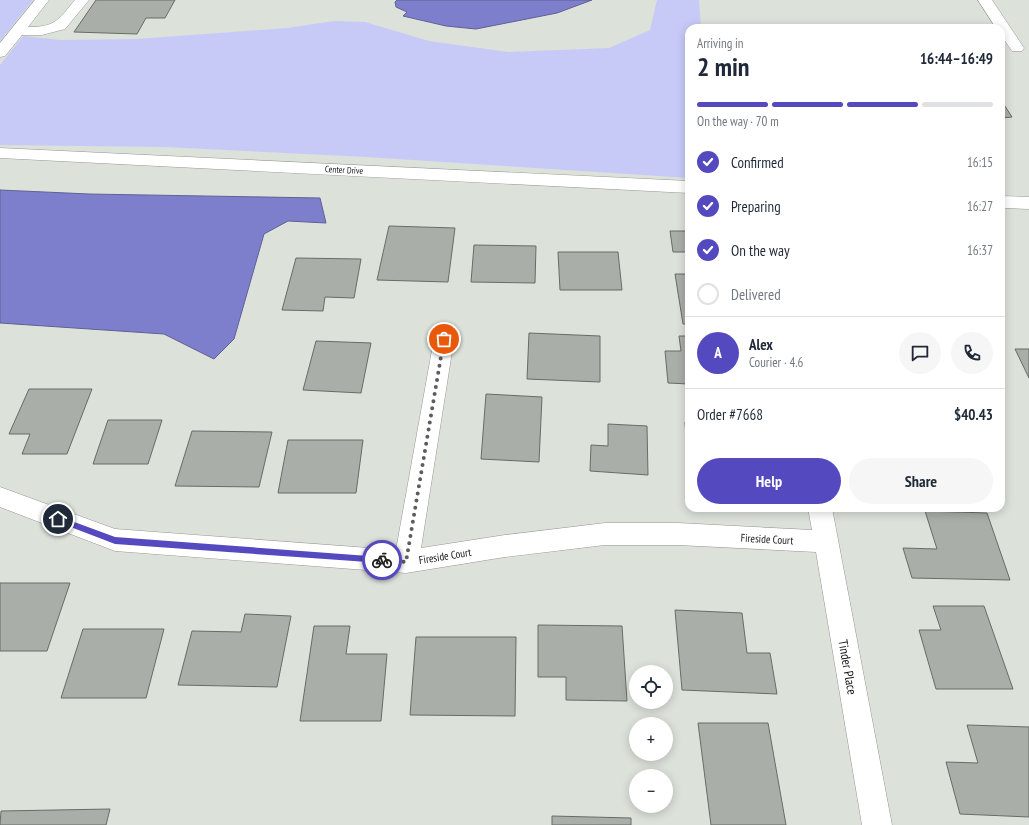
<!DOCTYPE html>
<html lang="en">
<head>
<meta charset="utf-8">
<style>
  :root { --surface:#fff; --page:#f6f6f7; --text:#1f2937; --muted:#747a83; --line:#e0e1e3; --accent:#5549c0 }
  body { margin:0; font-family:"PT Sans Narrow",sans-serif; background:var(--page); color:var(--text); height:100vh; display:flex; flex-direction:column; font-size:15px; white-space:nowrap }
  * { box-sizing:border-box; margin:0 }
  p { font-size:13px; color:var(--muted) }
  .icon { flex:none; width:22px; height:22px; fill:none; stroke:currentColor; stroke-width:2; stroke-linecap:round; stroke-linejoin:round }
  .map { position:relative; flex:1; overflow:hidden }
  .details { position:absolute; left:685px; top:24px; width:320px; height:488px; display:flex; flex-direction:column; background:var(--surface); border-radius:12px; box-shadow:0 2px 10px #0003 }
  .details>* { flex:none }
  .buttons { position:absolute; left:629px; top:665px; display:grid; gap:8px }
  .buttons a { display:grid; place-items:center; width:44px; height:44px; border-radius:50%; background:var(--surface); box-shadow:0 2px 10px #0003; font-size:20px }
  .pin { position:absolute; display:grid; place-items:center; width:34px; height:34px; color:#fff; margin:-17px; border:2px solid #fff; border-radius:50%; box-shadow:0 1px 4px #0007 }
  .courier { position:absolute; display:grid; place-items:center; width:40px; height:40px; margin:-20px; border:3px solid #5549c0; border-radius:50%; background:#fff; color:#222; box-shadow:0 1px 5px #0007 }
  .headline em { font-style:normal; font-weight:700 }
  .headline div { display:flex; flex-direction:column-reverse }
  .headline { display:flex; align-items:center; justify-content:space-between; height:68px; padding:0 12px }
  h1 { font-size:26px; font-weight:700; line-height:30px }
  .bar { display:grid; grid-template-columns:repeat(4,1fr); gap:6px 4px; align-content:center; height:48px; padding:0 12px }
  .bar i { height:5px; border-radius:3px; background:var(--line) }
  .bar .selected { background:var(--accent) }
  .bar p { grid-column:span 4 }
  .line { display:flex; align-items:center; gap:10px; padding:0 12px; border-top:1px solid var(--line) }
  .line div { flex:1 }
  .round { display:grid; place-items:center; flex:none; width:42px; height:42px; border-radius:21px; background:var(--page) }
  ol { padding:0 12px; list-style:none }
  li { display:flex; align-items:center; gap:12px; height:44px }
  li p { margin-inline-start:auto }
  li .icon { padding:4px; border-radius:50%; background:var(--accent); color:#fff; stroke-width:4 }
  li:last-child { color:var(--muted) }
  li i { width:22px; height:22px; border:2px solid var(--line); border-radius:50% }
  .cta { display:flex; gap:8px; margin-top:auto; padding:8px 12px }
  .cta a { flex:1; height:46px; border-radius:24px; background:var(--accent); color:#fff; font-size:16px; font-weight:700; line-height:46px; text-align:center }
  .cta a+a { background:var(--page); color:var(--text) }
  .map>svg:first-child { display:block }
  .green { fill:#c7caf7 }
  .water { fill:#7e7fcc; stroke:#5f6095 }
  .building { fill:#a9aea8; stroke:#686c67 }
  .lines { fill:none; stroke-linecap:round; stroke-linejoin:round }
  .minor-casing { stroke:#949893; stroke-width:1 }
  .minor { fill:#fff; fill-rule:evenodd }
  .route { fill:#5549c0 }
  .done { stroke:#5b5e5b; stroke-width:4; stroke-dasharray:0 7.2 }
  .labels { text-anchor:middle; stroke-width:3; stroke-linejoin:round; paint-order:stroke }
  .far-street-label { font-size:9px; fill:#161816; stroke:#fff }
  .street-label { font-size:11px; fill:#161816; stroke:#fff }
  .near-street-label { font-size:13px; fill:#161816; stroke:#fff }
</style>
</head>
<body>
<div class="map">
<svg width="1029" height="825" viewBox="0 0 1029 825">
  <rect width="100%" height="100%" fill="#dce1da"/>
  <g class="green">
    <polygon points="0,0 33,0 0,41"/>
    <polygon points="657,0 699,0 701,28 689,28 689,178 366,157 165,147 0,145 0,65 23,36 60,40 137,39 287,28 334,21 365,22 429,41 508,52 609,48 650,30"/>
  </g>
  <g class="water">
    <polygon points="397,0 592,0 557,13 476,29 446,26 403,16 407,12 396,7 395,2"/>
    <polygon points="0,190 89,194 320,198 326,223 288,221 264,234 234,339 214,359 164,334 0,323"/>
  </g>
  <g class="building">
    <polygon points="96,0 175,0 165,18 146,18 137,34 74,32"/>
    <polygon points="1001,100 1012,117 1001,118"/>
    <polygon points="389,226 455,228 448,282 377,280"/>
    <polygon points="670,231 689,231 689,252 673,252"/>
    <polygon points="474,245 536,246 535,283 471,282"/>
    <polygon points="558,252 618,252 622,290 560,290"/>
    <polygon points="296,258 361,259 354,298 325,297 323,311 282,310"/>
    <polygon points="675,274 689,274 689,324 683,324"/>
    <polygon points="529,333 600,336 600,382 527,379"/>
    <polygon points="679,336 689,336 689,384 668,383 665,351 681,351"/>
    <polygon points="316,341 371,343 361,393 303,390"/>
    <polygon points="1015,349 1029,349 1029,378"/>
    <polygon points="29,389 92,389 67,454 22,454 30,434 9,434"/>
    <polygon points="486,394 542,397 539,462 481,459"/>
    <polygon points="108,420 162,420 148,464 93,464"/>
    <polygon points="685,422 689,422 689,485"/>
    <polygon points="608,424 647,426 648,475 590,471 591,445 608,446"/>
    <polygon points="192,431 272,432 259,487 175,486"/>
    <polygon points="288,440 363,440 356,493 278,493"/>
    <polygon points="925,511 987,513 1010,580 912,578 903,548 937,549"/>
    <polygon points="0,583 70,583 47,651 0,651"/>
    <polygon points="933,606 984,606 1013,689 936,689 919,630 941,630"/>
    <polygon points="675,610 742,613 747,653 770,653 777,694 682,690"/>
    <polygon points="245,614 291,616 277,687 178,685 192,631 241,632"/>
    <polygon points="538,625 622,626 627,701 566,700 566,677 538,677"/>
    <polygon points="314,626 350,626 346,654 387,654 381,721 300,721"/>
    <polygon points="83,629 164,629 146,698 61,698"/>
    <polygon points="416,637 516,637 515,716 410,715"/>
    <polygon points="698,723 768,723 786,825 711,825"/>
    <polygon points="967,725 1029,727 1029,817 960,814 946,762 978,763"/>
    <polygon points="110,809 106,825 0,825 1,811"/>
    <polygon points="552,816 631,818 631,825 552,825"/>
  </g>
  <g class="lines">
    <g class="minor-casing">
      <g id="minor">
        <path d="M35,0h14l-21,27c28,0 30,-7 47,-27h14l-24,29 -23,6h-20l-17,21 -5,1v-14z"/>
        <polygon points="978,0 992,0 1024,48 1022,51 1012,51 1001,35 1001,28 996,28"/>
        <polygon points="0,148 689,181 689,193 0,158"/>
        <polygon points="1001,196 1029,197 1029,209 1001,208"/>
        <polygon points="444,331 451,334 454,339 421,548 505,535 605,523 678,523 812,530 808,508 832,508 892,825 862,825 816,552 678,545 605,545 505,557 406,573 115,551 0,507 0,487 115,529 396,550 434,339 437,334"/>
      </g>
    </g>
    <use href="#minor" class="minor"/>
  </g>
  <polygon class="route" points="58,516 115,537 382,557 386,560 382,563 115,544 55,521 54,519"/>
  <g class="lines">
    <polyline class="done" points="382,560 406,562 444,339"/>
  </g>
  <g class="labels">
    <g class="far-street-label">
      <text transform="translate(344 170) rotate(3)" y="3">Center Drive</text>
    </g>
    <g class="street-label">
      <text transform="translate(767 539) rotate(3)" y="4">Fireside Court</text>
      <text transform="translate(445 556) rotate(-9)" y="4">Fireside Court</text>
    </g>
    <g class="near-street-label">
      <text transform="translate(848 667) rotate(80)" y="5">Tinder Place</text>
    </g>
  </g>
</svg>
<div class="buttons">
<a><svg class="icon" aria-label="locate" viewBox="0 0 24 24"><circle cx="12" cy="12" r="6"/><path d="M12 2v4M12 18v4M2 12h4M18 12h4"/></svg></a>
<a>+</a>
<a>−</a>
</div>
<div class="pin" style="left:444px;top:339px;background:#ea580c"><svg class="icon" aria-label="bag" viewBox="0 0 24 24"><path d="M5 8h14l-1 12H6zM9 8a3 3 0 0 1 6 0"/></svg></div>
<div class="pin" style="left:58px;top:519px;background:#1f2937"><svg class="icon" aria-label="home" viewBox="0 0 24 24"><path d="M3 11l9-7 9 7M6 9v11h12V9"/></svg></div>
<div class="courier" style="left:382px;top:560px"><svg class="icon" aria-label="bike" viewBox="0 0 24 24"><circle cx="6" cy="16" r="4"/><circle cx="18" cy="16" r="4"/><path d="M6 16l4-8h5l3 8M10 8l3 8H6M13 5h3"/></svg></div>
<section class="details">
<div class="headline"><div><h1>2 min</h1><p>Arriving in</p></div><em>16:44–16:49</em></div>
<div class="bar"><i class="selected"></i><i class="selected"></i><i class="selected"></i><i></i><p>On the way · 70 m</p></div>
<ol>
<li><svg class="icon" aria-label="check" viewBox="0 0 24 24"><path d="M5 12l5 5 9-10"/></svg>Confirmed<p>16:15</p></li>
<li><svg class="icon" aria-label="check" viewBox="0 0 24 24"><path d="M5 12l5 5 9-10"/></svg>Preparing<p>16:27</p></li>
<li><svg class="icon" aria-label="check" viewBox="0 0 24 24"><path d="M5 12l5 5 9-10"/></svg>On the way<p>16:37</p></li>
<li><i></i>Delivered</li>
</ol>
<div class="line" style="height:72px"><b class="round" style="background:var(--accent);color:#fff">A</b><div><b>Alex</b><p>Courier · 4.6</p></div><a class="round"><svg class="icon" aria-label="chat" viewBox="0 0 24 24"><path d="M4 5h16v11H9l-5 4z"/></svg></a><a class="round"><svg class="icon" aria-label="phone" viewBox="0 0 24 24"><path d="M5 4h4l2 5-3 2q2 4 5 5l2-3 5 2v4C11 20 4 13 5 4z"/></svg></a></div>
<div class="line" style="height:52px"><div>Order #7668</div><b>$40.43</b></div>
<div class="cta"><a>Help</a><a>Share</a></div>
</section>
</div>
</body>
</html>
